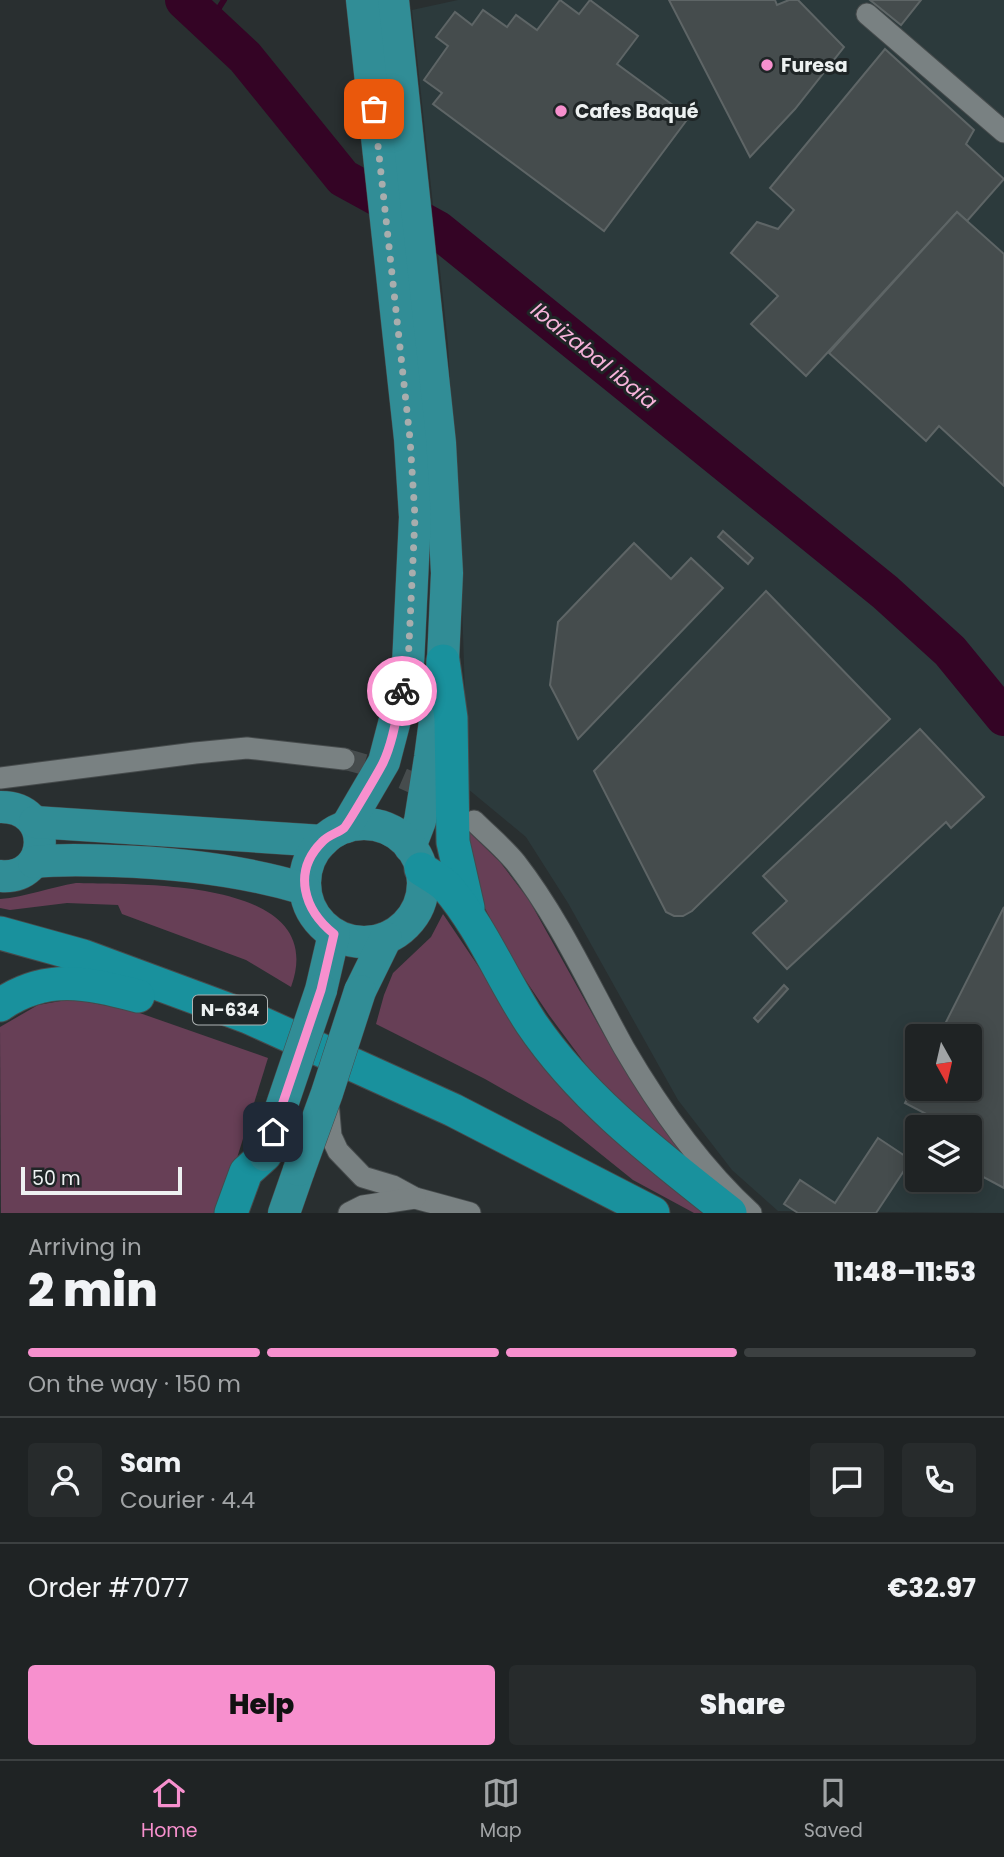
<!DOCTYPE html>
<html lang="en">
<head>
<meta charset="utf-8">
<style>
  :root { --surface:#1f2324; --page:#272b2c; --text:#f1f3f6; --muted:#a1a4a6; --line:#3c4041; --accent:#f790ce }
  body { margin:0; font-family:Poppins,sans-serif; background:var(--page); color:var(--text); height:100vh; display:flex; flex-direction:column; font-size:26px; white-space:nowrap }
  * { box-sizing:border-box; margin:0 }
  p { font-size:23px; color:var(--muted) }
  .icon { flex:none; width:38px; height:38px; fill:none; stroke:currentColor; stroke-width:2; stroke-linecap:round; stroke-linejoin:round }
  .map { position:relative; height:1213px; overflow:hidden }
  .drawer { display:flex; flex-direction:column; background:var(--surface); flex:1 }
  .drawer>* { flex:none }
  .needle { width:46px; rotate:172deg }
  .buttons { position:absolute; left:905px; top:1024px; display:grid; gap:14px }
  .buttons a { display:grid; place-items:center; width:77px; height:77px; border-radius:7px; background:var(--surface); box-shadow:0 4px 18px #0003,0 0 0 2px var(--line); font-size:35px }
  .scale { position:absolute; left:21px; bottom:18px; width:161px; box-sizing:border-box; padding-left:7px; border:4px solid #edf1f1; border-top:0; font-size:19px; line-height:24px; white-space:nowrap; color:#edf1f1; -webkit-text-stroke:5px #1f2526; paint-order:stroke }
  .pin { position:absolute; display:grid; place-items:center; width:60px; height:60px; color:#fff; margin:-30px; border-radius:14px; box-shadow:0 4px 10px #0006 }
  .courier { position:absolute; display:grid; place-items:center; width:70px; height:70px; margin:-35px; border:5px solid #f790ce; border-radius:50%; background:#fff; color:#222; box-shadow:0 2px 9px #0007 }
  .summary em { font-style:normal; font-weight:800 }
  .summary div { display:flex; flex-direction:column-reverse }
  .summary { display:flex; align-items:center; justify-content:space-between; height:119px; padding:0 28px }
  h1 { font-size:46px; font-weight:800; line-height:52px }
  .bar { display:grid; grid-template-columns:repeat(4,1fr); gap:10px 7px; align-content:center; height:84px; padding:0 28px }
  .bar i { height:9px; border-radius:5px; background:var(--line) }
  .bar .current { background:var(--accent) }
  .bar p { grid-column:span 4 }
  .line { display:flex; align-items:center; gap:18px; padding:0 28px; border-top:2px solid var(--line) }
  .line div { flex:1 }
  .round { display:grid; place-items:center; flex:none; width:74px; height:74px; border-radius:7px; background:var(--page) }
  .button { display:flex; gap:14px; margin-top:auto; padding:14px 28px }
  .button a { flex:1; height:80px; border-radius:7px; background:var(--accent); color:#111; font-size:28px; font-weight:800; line-height:80px; text-align:center }
  .button a+a { background:var(--page); color:var(--text) }
  .tabs { display:flex; justify-content:space-around; align-items:center; height:98px; border-top:2px solid var(--line); background:var(--surface); font-size:19px; color:var(--muted) }
  .tabs a { display:grid; justify-items:center; gap:4px }
  .tabs .current { color:var(--accent) }
  .map>svg:first-child { display:block }
  .built { fill:#2c3a3c; fill-rule:evenodd }
  .green { fill:#673f56 }
  .lines { fill:none; stroke-linecap:round; stroke-linejoin:round }
  .stream { stroke:#340425; stroke-width:6 }
  .river { stroke:#340425; stroke-width:38 }
  .building { fill:#454c4d; stroke:#5e6566; stroke-width:2 }
  .minor-tunnel { stroke:#464c4d; stroke-width:21; stroke-dasharray:21 10; stroke-linecap:butt }
  .minor-casing { stroke:#464b4c; stroke-width:23 }
  .primary-casing { stroke:#464b4c; stroke-width:33 }
  .trunk-casing { stroke:#464b4c; stroke-width:35 }
  .minor { stroke:#798182; stroke-width:21 }
  .primary { stroke:#318d96; stroke-width:32 }
  .trunk { stroke:#19919d; stroke-width:33 }
  .primary-bridge-casing { stroke:#464b4c; stroke-width:33; stroke-linecap:butt }
  .primary-bridge { stroke:#318d96; stroke-width:32 }
  .done { stroke:#a8adad; stroke-width:7; stroke-dasharray:0 12.6 }
  .route { stroke:#f790ce; stroke-width:9 }
  .poi-dot { fill:#f790ce; stroke:#1f2526; stroke-width:2.5 }
  .labels { text-anchor:middle; stroke-width:6; stroke-linejoin:round; paint-order:stroke }
  .shield { fill:#1f2526; stroke:#afb4b4; stroke-width:2 }
  .shield-label { font-size:18px; font-weight:bold; fill:#edf1f1 }
  .poi-label { font-size:19px; font-weight:bold; fill:#edf1f1; stroke:#1f2526; text-anchor:start }
  .water-label { font-size:21px; font-style:italic; fill:#f6b3da; stroke:#1f2526 }
</style>
</head>
<body>
<div class="map">
<svg width="1004" height="1213" viewBox="0 0 1004 1213">
  <rect width="100%" height="100%" fill="#292f30"/>
  <path class="built" d="M458,0h546v1213l-226,-2 -46,-41 -54,-70 -110,-197 -42,-66 -58,-48 -6,-187 -14,-258 -36,-334zM917,1036h53v52h-53zM917,1127h53v53h-53z"/>
  <g class="green">
    <polygon points="465,828 500,862 529,900 603,1033 642,1096 697,1172 635,1118 589,1069 549,1015 512,960 477,893"/>
    <path d="M76,883c63,2 255,-6 215,104l-45,-27 -124,-46 -4,-9 -51,-2 -57,7 -10,-2v-9c26,-2 51,-12 76,-16z"/>
    <polygon points="443,914 501,1000 708,1213 694,1213 633,1180 561,1122 485,1079 376,1024 384,995 393,973 431,937"/>
    <polygon points="72,999 134,1011 268,1058 220,1213 1,1213 0,1027 38,1005"/>
  </g>
  <g class="lines">
    <polyline class="stream" points="210,22 224,0"/>
    <polyline class="river" points="184,0 245,57 343,178 438,230 885,592 950,651 1004,717"/>
  </g>
  <g class="building">
    <polygon points="560,0 579,14 590,0 638,36 617,64 689,117 604,231 433,104 442,93 424,80 448,46 436,37 455,12 472,25 483,10 507,27 516,15 537,30"/>
    <polygon points="669,0 775,0 777,5 789,0 798,0 844,47 795,109 750,157"/>
    <polygon points="870,0 921,0 901,25"/>
    <polygon points="885,49 974,130 966,144 1004,179 967,221 957,212 806,376 751,324 778,296 731,253 757,222 778,229 794,210 770,188"/>
    <polygon points="957,212 1004,254 1004,486 939,426 926,441 829,353"/>
    <polygon points="723,531 753,558 748,564 718,537"/>
    <polygon points="634,543 671,579 691,558 723,588 578,739 550,685 558,622"/>
    <polygon points="766,591 890,719 692,911 683,916 674,916 666,912 594,771"/>
    <polygon points="920,729 984,797 951,828 946,822 787,969 753,933 787,901 763,876"/>
    <polygon points="1004,907 1004,1188 970,1170 970,1127 933,1127 936,1119 905,1103 917,1079 917,1088 970,1088 970,1036 939,1036"/>
    <polygon points="784,985 788,989 758,1022 754,1018"/>
    <polygon points="878,1138 911,1160 876,1213 798,1213 784,1204 800,1180 835,1203"/>
  </g>
  <g class="lines">
    <path class="minor-tunnel" d="M344,759c33,8 61,19 91,35"/>
    <g class="minor-casing">
      <g id="minor">
        <polyline points="867,14 1004,132"/>
        <polyline points="0,778 195,753 247,748 344,759"/>
        <path d="M474,821c14,14 30,27 42,42 44,57 73,122 108,185 35,60 76,118 127,165"/>
        <polyline points="328,1102 331,1136 338,1151 363,1177 393,1186 415,1198 470,1213"/>
        <polyline points="349,1213 363,1206 415,1198"/>
      </g>
    </g>
    <g class="primary-casing">
      <g id="primary">
        <polyline points="393,0 440,443 447,573 443,661 430,758 420,821 410,847"/>
        <path d="M0,807c55,-1 51,74 0,69"/>
        <polyline points="35,822 323,841"/>
        <circle cx="364" cy="883" r="59"/>
        <polyline points="346,827 384,762 396,716 408,665 415,517 410,439 362,0"/>
        <path d="M34,862c27,-3 53,-2 80,-1 65,2 128,9 191,28"/>
        <polyline points="321,990 334,934"/>
        <polyline points="360,991 386,938"/>
        <polyline points="284,1213 299,1170"/>
      </g>
    </g>
    <g class="trunk-casing">
      <g id="trunk">
        <polyline points="443,661 451,718 453,842 468,908"/>
        <path d="M421,869c9,6 19,11 26,18 35,41 55,92 84,136 52,77 127,133 199,190"/>
        <polyline points="0,933 83,956 248,1017 453,1110 653,1213"/>
        <path d="M0,1005c47,-32 87,-22 138,-9"/>
        <polyline points="231,1213 246,1172 265,1155"/>
      </g>
    </g>
    <use href="#minor" class="minor"/>
    <use href="#primary" class="primary"/>
    <use href="#trunk" class="trunk"/>
    <g class="primary-bridge-casing">
      <g id="primary-bridge">
        <polyline points="265,1155 321,990"/>
        <polyline points="299,1170 327,1093 360,991"/>
      </g>
    </g>
    <use href="#primary-bridge" class="primary-bridge"/>
  </g>
  <g class="lines">
    <polyline class="done" points="374,109 410,439 415,517 408,665 402,691"/>
    <path class="route" d="M273,1132l48,-142 13,-56c-30,-24 -42,-62 -12,-92 6,-7 16,-9 22,-14 4,-4 35,-57 39,-65 10,-21 14,-49 19,-72"/>
  </g>
  <g class="poi-dot">
    <circle cx="767" cy="65" r="7"/>
    <circle cx="561" cy="111" r="7"/>
  </g>
  <g class="labels">
    <rect class="shield" x="193" y="995.5" width="74" height="29" rx="5"/>
    <g class="shield-label">
      <text x="230" y="1016">N-634</text>
    </g>
    <g class="poi-label">
      <text x="781" y="72">Furesa</text>
      <text x="575" y="118">Cafes Baqué</text>
    </g>
    <g class="water-label">
      <text transform="translate(594 356) rotate(39)" y="7">Ibaizabal ibaia</text>
    </g>
  </g>
</svg>
<div class="buttons">
<a><svg class="needle" viewBox="-14 -14 28 28"><path d="M0-13l5 13h-10z" fill="#e53935"/><path d="M0 13l5-13h-10z" fill="#a1a4a6"/></svg></a>
<a><svg class="icon" aria-label="layers" viewBox="0 0 24 24"><path d="M12 4l9 5-9 5-9-5zM3 14l9 5 9-5"/></svg></a>
</div>
<div class="scale">50 m</div>
<div class="pin" style="left:374px;top:109px;background:#ea580c"><svg class="icon" aria-label="bag" viewBox="0 0 24 24"><path d="M5 8h14l-1 12H6zM9 8a3 3 0 0 1 6 0"/></svg></div>
<div class="pin" style="left:273px;top:1132px;background:#1f2937"><svg class="icon" aria-label="home" viewBox="0 0 24 24"><path d="M3 11l9-7 9 7M6 9v11h12V9"/></svg></div>
<div class="courier" style="left:402px;top:691px"><svg class="icon" aria-label="bike" viewBox="0 0 24 24"><circle cx="6" cy="16" r="4"/><circle cx="18" cy="16" r="4"/><path d="M6 16l4-8h5l3 8M10 8l3 8H6M13 5h3"/></svg></div>
</div>
<section class="drawer">
<div class="summary"><div><h1>2 min</h1><p>Arriving in</p></div><em>11:48–11:53</em></div>
<div class="bar"><i class="current"></i><i class="current"></i><i class="current"></i><i></i><p>On the way · 150 m</p></div>
<div class="line" style="height:126px"><a class="round"><svg class="icon" aria-label="person" viewBox="0 0 24 24"><circle cx="12" cy="8" r="4"/><path d="M4 21q1-7 8-7t8 7"/></svg></a><div><b>Sam</b><p>Courier · 4.4</p></div><a class="round"><svg class="icon" aria-label="chat" viewBox="0 0 24 24"><path d="M4 5h16v11H9l-5 4z"/></svg></a><a class="round"><svg class="icon" aria-label="phone" viewBox="0 0 24 24"><path d="M5 4h4l2 5-3 2q2 4 5 5l2-3 5 2v4C11 20 4 13 5 4z"/></svg></a></div>
<div class="line" style="height:91px"><div>Order #7077</div><b>€32.97</b></div>
<div class="button"><a>Help</a><a>Share</a></div>
</section>
<nav class="tabs">
<a class="current"><svg class="icon" aria-label="home" viewBox="0 0 24 24"><path d="M3 11l9-7 9 7M6 9v11h12V9"/></svg>Home</a>
<a><svg class="icon" aria-label="map" viewBox="0 0 24 24"><path d="M3 6l6-2 6 2 6-2v14l-6 2-6-2-6 2zM9 4v14M15 6v14"/></svg>Map</a>
<a><svg class="icon" aria-label="saved" viewBox="0 0 24 24"><path d="M7 4h10v16l-5-4-5 4z"/></svg>Saved</a>
</nav>
</body>
</html>
